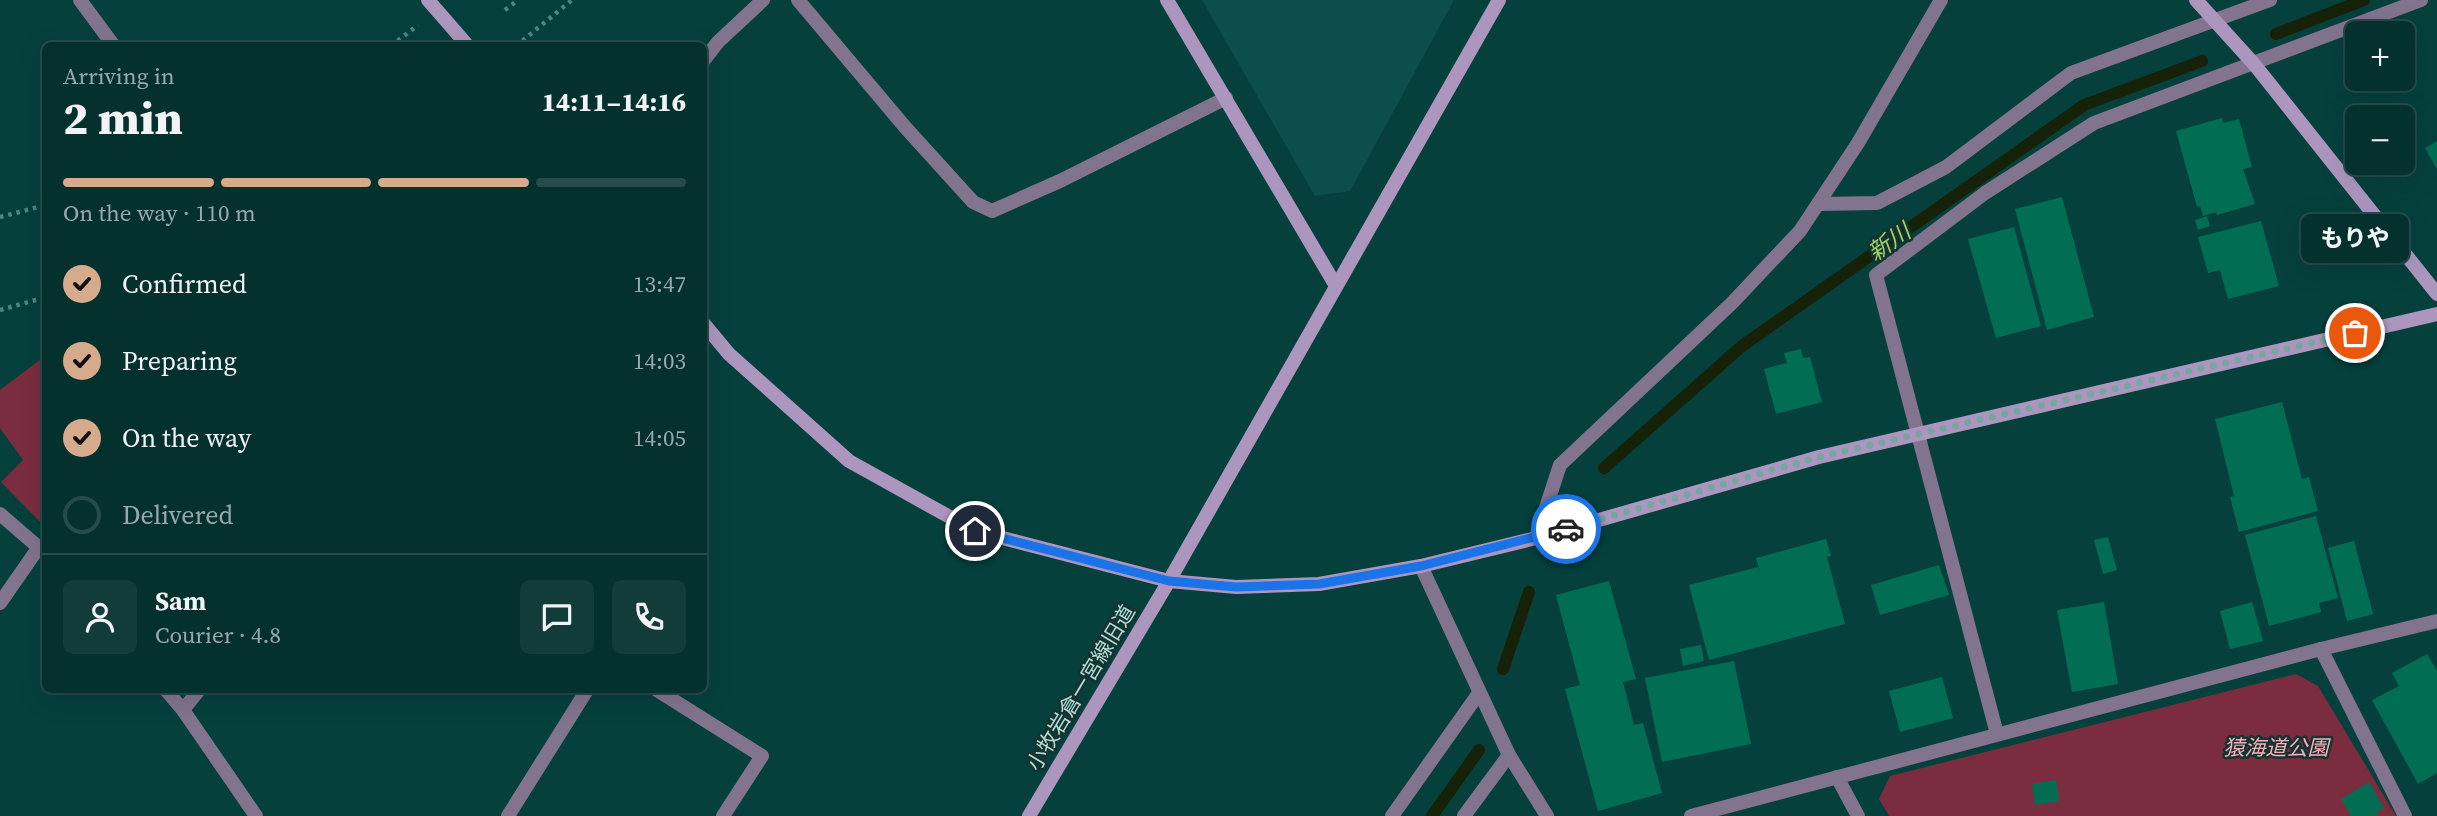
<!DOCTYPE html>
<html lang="en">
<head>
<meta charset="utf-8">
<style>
  :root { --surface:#04302e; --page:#123c3a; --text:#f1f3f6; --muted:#97a9aa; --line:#254b4a; --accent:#d6ab8b }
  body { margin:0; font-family:"Source Serif 4","Noto Sans JP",serif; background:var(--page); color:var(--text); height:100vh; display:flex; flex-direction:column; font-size:26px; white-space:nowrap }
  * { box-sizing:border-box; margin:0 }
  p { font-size:23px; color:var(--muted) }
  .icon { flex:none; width:38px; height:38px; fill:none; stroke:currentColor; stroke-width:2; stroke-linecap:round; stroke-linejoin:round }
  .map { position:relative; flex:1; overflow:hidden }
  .sheet { position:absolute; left:42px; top:42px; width:665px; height:651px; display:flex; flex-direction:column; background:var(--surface); border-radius:10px; box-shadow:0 7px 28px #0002,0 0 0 2px var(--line) }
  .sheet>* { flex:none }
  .tools { position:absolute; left:2345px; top:21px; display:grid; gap:14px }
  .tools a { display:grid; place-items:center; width:70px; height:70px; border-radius:10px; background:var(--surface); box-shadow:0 7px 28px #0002,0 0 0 2px var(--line); font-size:35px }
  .pin { position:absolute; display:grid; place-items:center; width:60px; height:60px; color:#fff; margin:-30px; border:4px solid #fff; border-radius:50%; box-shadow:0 2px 7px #0007 }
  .courier { position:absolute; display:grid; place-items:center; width:70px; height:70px; margin:-35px; border:5px solid #1a73e8; border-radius:50%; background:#fff; color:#222; box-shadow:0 2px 9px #0007 }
  .bubble { position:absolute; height:49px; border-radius:10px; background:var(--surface); box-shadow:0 7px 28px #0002,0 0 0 2px var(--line); font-size:23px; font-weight:800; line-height:49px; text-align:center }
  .headline em { font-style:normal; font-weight:800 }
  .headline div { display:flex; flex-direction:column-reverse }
  .headline { display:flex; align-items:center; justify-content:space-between; height:119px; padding:0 21px }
  h1 { font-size:46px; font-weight:800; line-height:52px }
  .bar { display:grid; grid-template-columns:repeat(4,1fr); gap:10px 7px; align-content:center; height:84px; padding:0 21px }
  .bar i { height:9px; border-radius:5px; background:var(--line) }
  .bar .selected { background:var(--accent) }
  .bar p { grid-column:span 4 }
  .line { display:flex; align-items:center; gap:18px; padding:0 21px; border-top:2px solid var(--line) }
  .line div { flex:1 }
  .round { display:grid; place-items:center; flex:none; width:74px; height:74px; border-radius:10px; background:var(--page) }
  ol { padding:0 21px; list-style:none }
  li { display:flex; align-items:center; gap:21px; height:77px }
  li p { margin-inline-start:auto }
  li .icon { padding:7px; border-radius:50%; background:var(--accent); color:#111; stroke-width:4 }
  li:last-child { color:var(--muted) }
  li i { width:38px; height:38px; border:4px solid var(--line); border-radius:50% }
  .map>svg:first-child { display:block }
  .built { fill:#0b4e4b }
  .green { fill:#7b2d3f }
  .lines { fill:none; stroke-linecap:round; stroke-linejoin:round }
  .stream { stroke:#162207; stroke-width:12 }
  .building { fill:#016e54 }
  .path { stroke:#518582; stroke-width:4.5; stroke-dasharray:3.5 5; stroke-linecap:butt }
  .street { stroke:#82748e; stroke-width:14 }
  .secondary { stroke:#ac96be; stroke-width:14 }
  .done { stroke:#75a6a2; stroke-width:7; stroke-dasharray:0 12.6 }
  .route { stroke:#1a73e8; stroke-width:9 }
  .labels { text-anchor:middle; stroke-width:5; stroke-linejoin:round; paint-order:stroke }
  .street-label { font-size:21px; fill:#b1ddd9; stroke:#143331 }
  .park-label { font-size:21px; font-style:italic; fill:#f9aeb9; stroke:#143331 }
  .water-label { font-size:23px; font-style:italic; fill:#a2d366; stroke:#143331 }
</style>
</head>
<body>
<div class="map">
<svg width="2437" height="816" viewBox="0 0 2437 816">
  <rect width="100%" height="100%" fill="#05403d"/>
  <polygon class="built" points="1202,0 1454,0 1350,191 1315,196"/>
  <g class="green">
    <polygon points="45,356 45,527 1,482 23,460 0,428 0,390"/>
    <polygon points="2296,674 2318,686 2396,816 1889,816 1879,799 1890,776"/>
  </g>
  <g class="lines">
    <g class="stream">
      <polyline points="2276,34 2364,0"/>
      <polyline points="1604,468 1742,346 2084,105 2202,61"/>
      <polyline points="1503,669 1529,592"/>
      <polyline points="1432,816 1479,750"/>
    </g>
  </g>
  <g class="building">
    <polygon points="2222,118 2223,123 2239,119 2252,167 2243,169 2255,204 2217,215 2216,212 2203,216 2200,206 2197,207 2176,131"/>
    <polygon points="2437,141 2437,169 2425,148"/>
    <polygon points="2062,197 2094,317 2047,330 2015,209"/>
    <polygon points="2207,216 2210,226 2198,230 2195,220"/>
    <polygon points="2261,221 2279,286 2228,299 2220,270 2208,273 2198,237"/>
    <polygon points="2014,227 2041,326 1996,338 1968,239"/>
    <polygon points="1801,349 1803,358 1810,357 1822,402 1776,414 1764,369 1787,363 1784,353"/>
    <polygon points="2282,402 2302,479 2309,477 2318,511 2239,532 2230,497 2234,496 2215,419"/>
    <polygon points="2316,516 2338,598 2319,603 2321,612 2269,626 2245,535"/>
    <polygon points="2108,537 2117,570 2103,574 2094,540"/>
    <polygon points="1826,539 1831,556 1827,557 1845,624 1709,660 1689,585 1758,567 1761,575 1756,558"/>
    <polygon points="2354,541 2373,614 2347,621 2328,548"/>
    <polygon points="1939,565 1949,595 1880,615 1871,585"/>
    <polygon points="1609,581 1636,679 1623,682 1634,725 1643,723 1662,793 1598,811 1565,689 1580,685 1556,595"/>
    <polygon points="2104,602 2118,684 2072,692 2057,610"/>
    <polygon points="2252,602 2263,641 2230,649 2220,611"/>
    <polygon points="1701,645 1704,661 1683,666 1680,649"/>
    <polygon points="2427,654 2437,671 2437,773 2418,784 2372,700 2399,686 2392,673"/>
    <polygon points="1734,661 1751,744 1662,762 1645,678"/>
    <polygon points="1942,677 1953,718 1900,732 1889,691"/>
    <polygon points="2056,780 2059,801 2035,805 2032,784"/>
    <polygon points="2369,782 2384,808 2376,813 2378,816 2351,816 2341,799"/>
  </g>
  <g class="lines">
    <g class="path">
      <polyline points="505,10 518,0"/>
      <polyline points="391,46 418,25"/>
      <polyline points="516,46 572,0"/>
      <polyline points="0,217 46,205"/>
      <polyline points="0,310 46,297"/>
    </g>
    <g class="street">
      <polyline points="80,0 114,46"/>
      <polyline points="798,0 905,127 973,202 992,211 1060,181 1226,98"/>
      <polyline points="704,60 718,42 763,0"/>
      <polyline points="1818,204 1877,203 1946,167 2071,73 2270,0"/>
      <polyline points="0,514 44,552"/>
      <polyline points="1536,538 1560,465 1732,303 1800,231 1858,143 1941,0"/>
      <polyline points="1421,566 1509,755 1547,816"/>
      <polyline points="0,603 39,547"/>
      <polyline points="2321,649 2405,816"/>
      <polyline points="166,690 183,710 256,816"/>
      <polyline points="657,690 762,756 723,816"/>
      <polyline points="183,710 199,690"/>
      <polyline points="1997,734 1876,275 1985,193 2094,123 2421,0"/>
      <polyline points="1837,777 1858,816"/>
      <polyline points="508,816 587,690"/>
      <polyline points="1392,816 1479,693"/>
      <polyline points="1464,816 1509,755"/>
      <polyline points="1691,816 2321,649 2437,621"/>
    </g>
    <g class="secondary">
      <polyline points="428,0 468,46"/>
      <polyline points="1167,0 1336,286"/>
      <polyline points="2196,0 2254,64 2437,294"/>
      <polyline points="704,324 729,354 849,461 975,531 1169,581 1236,587 1319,584 1421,566 1536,538 1819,457 2437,314"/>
      <polyline points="1029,816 1169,581 1499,0"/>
    </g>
  </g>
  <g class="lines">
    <polyline class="done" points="1566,529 1819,457 2355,333"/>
    <polyline class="route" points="975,531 1169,581 1236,587 1319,584 1421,566 1566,529"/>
  </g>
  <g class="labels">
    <g class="street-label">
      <text transform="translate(1081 688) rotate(-59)" y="7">小牧岩倉一宮線旧道</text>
    </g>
    <g class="park-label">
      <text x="2276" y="755">猿海道公園</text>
    </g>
    <g class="water-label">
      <text transform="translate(1889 242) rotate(-35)" y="8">新川</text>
    </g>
  </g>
</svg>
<div class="tools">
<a>+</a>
<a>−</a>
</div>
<div class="pin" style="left:2355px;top:333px;background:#ea580c"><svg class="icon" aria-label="bag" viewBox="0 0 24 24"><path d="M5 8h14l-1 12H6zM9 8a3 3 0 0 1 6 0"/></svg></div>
<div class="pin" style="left:975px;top:531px;background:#1f2937"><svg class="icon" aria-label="home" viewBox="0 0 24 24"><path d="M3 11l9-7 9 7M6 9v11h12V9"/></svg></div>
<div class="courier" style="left:1566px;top:529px"><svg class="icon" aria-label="car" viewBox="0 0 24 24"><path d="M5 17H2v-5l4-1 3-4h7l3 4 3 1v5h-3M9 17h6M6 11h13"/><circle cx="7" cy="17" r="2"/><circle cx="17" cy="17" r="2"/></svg></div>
<div class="bubble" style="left:2301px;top:214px;width:108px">もりや</div>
<section class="sheet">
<div class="headline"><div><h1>2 min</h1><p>Arriving in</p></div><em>14:11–14:16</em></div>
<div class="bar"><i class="selected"></i><i class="selected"></i><i class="selected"></i><i></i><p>On the way · 110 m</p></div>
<ol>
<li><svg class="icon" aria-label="check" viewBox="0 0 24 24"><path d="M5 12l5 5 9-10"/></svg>Confirmed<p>13:47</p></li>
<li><svg class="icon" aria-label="check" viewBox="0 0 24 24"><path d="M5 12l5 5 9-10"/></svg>Preparing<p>14:03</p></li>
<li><svg class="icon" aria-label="check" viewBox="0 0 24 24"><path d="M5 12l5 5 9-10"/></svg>On the way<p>14:05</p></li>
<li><i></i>Delivered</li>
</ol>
<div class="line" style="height:126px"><a class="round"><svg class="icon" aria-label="person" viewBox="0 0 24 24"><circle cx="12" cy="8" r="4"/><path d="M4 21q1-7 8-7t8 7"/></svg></a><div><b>Sam</b><p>Courier · 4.8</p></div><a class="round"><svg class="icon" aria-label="chat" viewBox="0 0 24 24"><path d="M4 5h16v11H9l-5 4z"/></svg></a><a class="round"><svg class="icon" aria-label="phone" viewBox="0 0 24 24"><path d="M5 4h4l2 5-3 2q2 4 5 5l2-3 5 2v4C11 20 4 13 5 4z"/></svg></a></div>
</section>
</div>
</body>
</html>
